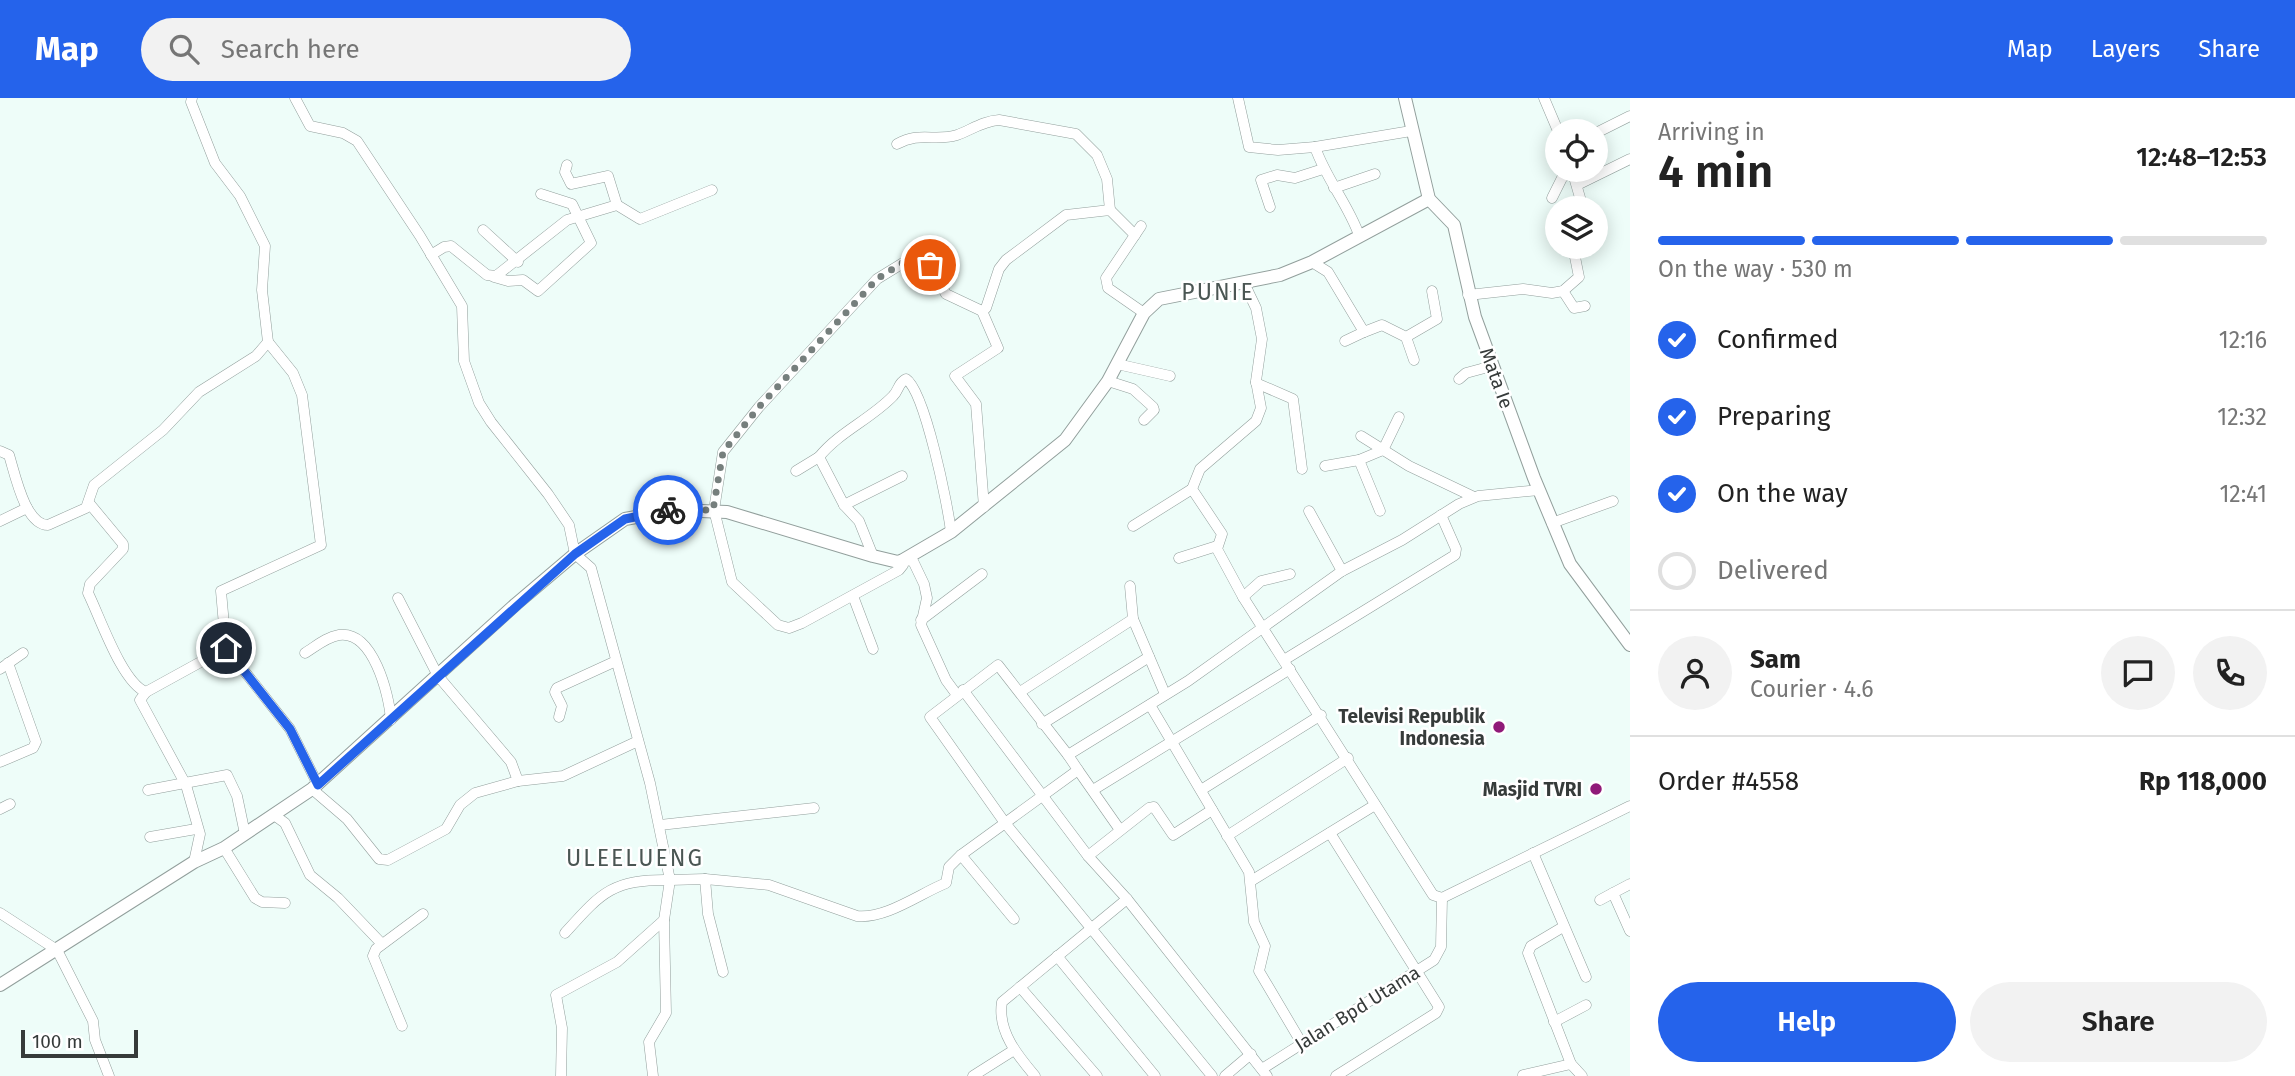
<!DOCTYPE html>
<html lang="en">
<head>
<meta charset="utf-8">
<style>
  :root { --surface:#fff; --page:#f2f2f2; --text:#222; --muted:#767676; --line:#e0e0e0; --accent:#2563eb }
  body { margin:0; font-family:"Fira Sans",sans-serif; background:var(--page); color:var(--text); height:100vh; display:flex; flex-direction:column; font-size:26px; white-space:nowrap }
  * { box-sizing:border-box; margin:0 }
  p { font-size:23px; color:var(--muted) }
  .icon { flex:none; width:38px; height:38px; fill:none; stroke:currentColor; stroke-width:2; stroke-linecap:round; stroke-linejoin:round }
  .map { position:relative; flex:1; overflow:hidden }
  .details { display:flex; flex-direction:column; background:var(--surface); width:665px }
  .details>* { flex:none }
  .controls { position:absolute; left:1545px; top:21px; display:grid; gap:14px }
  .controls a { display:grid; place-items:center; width:63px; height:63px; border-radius:50%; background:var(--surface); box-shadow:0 4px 18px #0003; font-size:35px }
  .scale { position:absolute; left:21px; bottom:18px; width:117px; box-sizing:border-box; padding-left:7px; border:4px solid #363b3a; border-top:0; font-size:19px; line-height:24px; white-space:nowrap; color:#363b3a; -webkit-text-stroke:5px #fff; paint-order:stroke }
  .pin { position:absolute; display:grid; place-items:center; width:60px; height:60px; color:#fff; margin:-30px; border:4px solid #fff; border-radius:50%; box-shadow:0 2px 7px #0007 }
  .courier { position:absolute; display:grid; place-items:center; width:70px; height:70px; margin:-35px; border:5px solid #2563eb; border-radius:50%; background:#fff; color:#222; box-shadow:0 2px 9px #0007 }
  .headline em { font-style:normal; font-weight:600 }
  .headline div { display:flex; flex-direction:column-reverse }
  .headline { display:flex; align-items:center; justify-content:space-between; height:119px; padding:0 28px }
  h1 { font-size:46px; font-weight:600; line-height:52px }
  .bar { display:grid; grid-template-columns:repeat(4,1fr); gap:10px 7px; align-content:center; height:84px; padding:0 28px }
  .bar i { height:9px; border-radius:5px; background:var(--line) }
  .bar .active { background:var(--accent) }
  .bar p { grid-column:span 4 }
  .line { display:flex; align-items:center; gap:18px; padding:0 28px; border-top:2px solid var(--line) }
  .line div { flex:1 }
  .round { display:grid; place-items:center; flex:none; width:74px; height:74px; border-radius:37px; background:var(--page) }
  ol { padding:0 28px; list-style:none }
  li { display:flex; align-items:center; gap:21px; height:77px }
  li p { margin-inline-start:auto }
  li .icon { padding:7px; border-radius:50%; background:var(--accent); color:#fff; stroke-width:4 }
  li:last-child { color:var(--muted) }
  li i { width:38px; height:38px; border:4px solid var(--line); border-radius:50% }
  .action { display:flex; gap:14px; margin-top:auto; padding:14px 28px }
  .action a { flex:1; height:80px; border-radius:42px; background:var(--accent); color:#fff; font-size:28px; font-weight:600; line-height:80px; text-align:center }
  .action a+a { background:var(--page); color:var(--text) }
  header { display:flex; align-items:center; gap:42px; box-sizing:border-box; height:98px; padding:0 35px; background:var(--accent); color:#fff }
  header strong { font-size:33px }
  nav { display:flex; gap:38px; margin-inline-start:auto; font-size:24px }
  .search { width:490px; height:63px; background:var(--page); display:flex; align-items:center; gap:18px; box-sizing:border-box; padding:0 24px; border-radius:38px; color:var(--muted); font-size:26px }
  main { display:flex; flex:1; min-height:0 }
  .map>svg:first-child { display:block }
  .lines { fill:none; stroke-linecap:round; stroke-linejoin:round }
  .minor-casing { stroke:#929f9c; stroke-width:11 }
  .tertiary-casing { stroke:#929f9c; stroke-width:14 }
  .minor { stroke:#fff; stroke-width:10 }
  .tertiary { stroke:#fff; stroke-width:12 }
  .done { stroke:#767f7d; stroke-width:7; stroke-dasharray:0 12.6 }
  .route { stroke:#2563eb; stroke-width:9 }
  .poi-dot { fill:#901a79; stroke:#fff; stroke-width:2.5 }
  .labels { text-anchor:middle; stroke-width:5; stroke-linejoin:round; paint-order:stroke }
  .street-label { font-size:19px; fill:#363b3a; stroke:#fff }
  .poi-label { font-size:19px; font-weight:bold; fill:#363b3a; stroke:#fff; text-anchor:end }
  .quarter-label { font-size:23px; letter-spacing:2px; fill:#4a5653; stroke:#fff }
</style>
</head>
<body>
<header>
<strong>Map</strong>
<div class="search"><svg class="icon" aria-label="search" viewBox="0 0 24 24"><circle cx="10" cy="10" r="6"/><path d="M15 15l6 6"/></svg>Search here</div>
<nav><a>Map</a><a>Layers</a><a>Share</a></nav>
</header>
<main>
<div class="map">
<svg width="1630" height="978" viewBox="0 0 1630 978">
  <rect width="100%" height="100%" fill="#eefdf9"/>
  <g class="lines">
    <g class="minor-casing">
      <g id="minor">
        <path d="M295,0l15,28 33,7 14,8 63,95 42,70 2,55 15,42 12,19 57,72 21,31 6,29 16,14 59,215 20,97 35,-1 64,6 88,31c29,3 62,-22 89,-33l3,-16 12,-12 117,-85 -10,-15 120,-74 154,-110 60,-31 57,-36 19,-8 61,-6"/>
        <polyline points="1238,0 1249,49 1278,52 1315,49"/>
        <polyline points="1544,0 1558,33"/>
        <polyline points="1596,35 1630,18"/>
        <path d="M897,46c23,-13 38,-2 60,-9 14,-5 26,-14 42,-15l77,14 21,21 10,24 3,31"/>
        <polyline points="567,67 565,74 571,86 608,78 617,107"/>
        <polyline points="1572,72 1583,110"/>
        <polyline points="1577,87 1630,61"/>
        <polyline points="1334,90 1375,76"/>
        <polyline points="1552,100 1562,80 1571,72"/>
        <polyline points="1270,109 1261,82 1277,77 1295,80 1323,71"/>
        <polyline points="1141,128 1106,180 1108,190 1144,215"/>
        <polyline points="483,132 518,164"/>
        <path d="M1359,137c-11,-31 -33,-56 -44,-88l96,-16"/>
        <polyline points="431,157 444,149 451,148 487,177 496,178 567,122 617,107 640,121 712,92"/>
        <polyline points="1312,164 1328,174 1364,234 1382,227 1406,239 1437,221 1432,193"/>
        <polyline points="494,179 508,183 523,182 538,193 591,145 572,106 541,96"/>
        <polyline points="1244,185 1256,210 1262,241 1256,283 1261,310 1256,323 1200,371 1192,391 1222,436 1217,451 1243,499 1433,797 1442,800 1630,708"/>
        <polyline points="1563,193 1574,210 1585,208"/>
        <polyline points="1468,197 1523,191 1552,195 1563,193 1579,179 1573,149"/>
        <polyline points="982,213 998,250 955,278 976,306 984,409"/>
        <polyline points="1406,239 1414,262"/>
        <polyline points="1345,243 1364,234"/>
        <polyline points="268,244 293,275 302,297 321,447 221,493 226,550 290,631 318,687"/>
        <polyline points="1117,266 1170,278"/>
        <polyline points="1459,281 1466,275 1492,268"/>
        <polyline points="1108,283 1133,291 1153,309 1154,312 1144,322"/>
        <polyline points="1256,285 1293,301 1302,371"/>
        <polyline points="1361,338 1409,368 1474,399"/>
        <path d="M0,353l9,4c6,19 16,70 39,70l38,-17 8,-23 69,-55 36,-38 57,-36 12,-14 -6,-52 3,-44 -25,-50 -25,-33 -24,-61 1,-4"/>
        <polyline points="1359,362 1380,413"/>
        <polyline points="1325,368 1359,362 1383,352 1399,319"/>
        <polyline points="796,373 819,359"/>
        <path d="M89,405l34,41v5l-33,35 -2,9c12,24 34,90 58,99"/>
        <polyline points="844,407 902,378"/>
        <polyline points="1309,413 1342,473"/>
        <polyline points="0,423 27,410"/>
        <polyline points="1552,425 1613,403"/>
        <polyline points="1133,428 1192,391"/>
        <path d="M873,458l-14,-35 -15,-16 -25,-48c20,-25 52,-38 74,-61 6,-6 5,-13 13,-17 19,12 42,127 45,153"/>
        <polyline points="1179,460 1217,448"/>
        <polyline points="903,462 913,463 924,486 927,500 921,527 946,582 957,597"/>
        <polyline points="898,464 903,467 899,472 802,525 789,530 778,527 732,484 714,412 723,354 759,309 877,181 903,165 930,167 946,196 982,213 986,210 999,171 1006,162 1066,117 1110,112 1135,137"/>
        <polyline points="1130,488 1133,521 1165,596"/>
        <polyline points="853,498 873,551"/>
        <polyline points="1243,499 1261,483 1290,476"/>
        <polyline points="398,500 438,578 511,664 518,683"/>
        <polyline points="921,522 982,476"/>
        <path d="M305,555c10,-6 21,-16 34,-18 34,-5 50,59 52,85"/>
        <polyline points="1284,562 1455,457 1456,451 1441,417"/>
        <polyline points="0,571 23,555"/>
        <polyline points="963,592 1088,758 1127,801 1267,978"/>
        <polyline points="1020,594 1133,521"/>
        <polyline points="1150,607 1249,774 1254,824 1265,848 1259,873 1301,944"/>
        <polyline points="559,619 562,608 555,594 557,590 616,563"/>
        <polyline points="1042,626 1149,559"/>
        <polyline points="1068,657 998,567 930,619 1005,725 1212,978"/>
        <polyline points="0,664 33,650 36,644 8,565"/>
        <polyline points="1078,672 1120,732"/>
        <polyline points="312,691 347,721 379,761 388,762 446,731 460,707 475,695 518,683 563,678 638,643"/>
        <polyline points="148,692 227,677 237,698 245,736"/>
        <polyline points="1093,692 1290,571"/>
        <polyline points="1201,692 1321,617"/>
        <polyline points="0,711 10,706"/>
        <polyline points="274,717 285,725 310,777 338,800 382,846"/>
        <polyline points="660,727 814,710"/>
        <polyline points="1330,735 1439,909 1436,915 1336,978"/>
        <polyline points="1227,738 1348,660"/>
        <polyline points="150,739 196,731"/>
        <polyline points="224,750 255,800 262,804 285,805"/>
        <polyline points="1533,755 1586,879"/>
        <polyline points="961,757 1014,821"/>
        <polyline points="1088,758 1149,710 1154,709 1173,737 1212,712"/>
        <polyline points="194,764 200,736 186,687 140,602 146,594 226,550"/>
        <polyline points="705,781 708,816 723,874"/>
        <polyline points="1251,783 1375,707"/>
        <polyline points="1630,786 1613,795 1630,833"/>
        <polyline points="1600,802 1613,795"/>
        <polyline points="0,815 57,852 93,923 95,942 109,978"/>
        <polyline points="1563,829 1531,848 1528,855 1571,966 1582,978"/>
        <path d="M565,835c36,-40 47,-54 105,-53l-6,40 2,93 -17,29 4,34"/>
        <polyline points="1057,858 1155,978"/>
        <polyline points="1020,889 1097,978"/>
        <polyline points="1554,924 1586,907"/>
        <polyline points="402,928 373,858 376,851 423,816"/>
        <polyline points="1262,971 1434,862 1441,849 1442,800"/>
        <polyline points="1523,977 1571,966"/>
        <polyline points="561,978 562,930 556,897 617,864 664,822"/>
        <polyline points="973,978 1014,952"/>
        <path d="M1035,978c-17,-20 -38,-45 -33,-74l125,-103"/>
        <polyline points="1225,978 1251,956"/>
      </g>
    </g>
    <g class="tertiary-casing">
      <g id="tertiary">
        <polyline points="1405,0 1429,101 1454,127 1475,219 1534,380 1570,466 1630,547"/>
        <polyline points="0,887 194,764 224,750 312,691 516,506 575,456 625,421 674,412 727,414 873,458 898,464 903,462 951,434 1065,342 1108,283 1144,215 1159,201 1280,177 1312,164 1429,101"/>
      </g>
    </g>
    <use href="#minor" class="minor"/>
    <use href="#tertiary" class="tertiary"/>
  </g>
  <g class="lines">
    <polyline class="done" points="668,412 713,412 723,354 759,309 877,181 902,165 930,167"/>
    <polyline class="route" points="226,550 290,631 318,687 575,456 625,421 668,412"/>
  </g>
  <g class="poi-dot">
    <circle cx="1499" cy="629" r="7"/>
    <circle cx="1596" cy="691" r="7"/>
  </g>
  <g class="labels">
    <g class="street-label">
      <text transform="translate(1497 280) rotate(70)" y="7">Mata Ie</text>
      <text transform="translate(1357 910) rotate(-32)" y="7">Jalan Bpd Utama</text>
    </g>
    <g class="poi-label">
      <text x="1485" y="625">Televisi Republik<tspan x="1485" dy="22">Indonesia</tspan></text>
      <text x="1582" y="698">Masjid TVRI</text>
    </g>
    <g class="quarter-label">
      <text x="1218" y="202">PUNIE</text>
      <text x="635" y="768">ULEELUENG</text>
    </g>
  </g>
</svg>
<div class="controls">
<a><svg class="icon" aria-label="locate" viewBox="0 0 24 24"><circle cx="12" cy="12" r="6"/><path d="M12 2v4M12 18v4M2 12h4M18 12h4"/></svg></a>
<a><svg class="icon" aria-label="layers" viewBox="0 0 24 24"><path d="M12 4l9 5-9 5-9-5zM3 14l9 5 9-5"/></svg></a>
</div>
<div class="scale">100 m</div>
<div class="pin" style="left:930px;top:167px;background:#ea580c"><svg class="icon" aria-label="bag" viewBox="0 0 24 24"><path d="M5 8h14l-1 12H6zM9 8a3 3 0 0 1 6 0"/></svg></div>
<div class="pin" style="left:226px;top:550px;background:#1f2937"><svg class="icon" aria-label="home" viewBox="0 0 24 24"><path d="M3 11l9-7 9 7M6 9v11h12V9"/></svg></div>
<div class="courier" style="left:668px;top:412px"><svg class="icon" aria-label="bike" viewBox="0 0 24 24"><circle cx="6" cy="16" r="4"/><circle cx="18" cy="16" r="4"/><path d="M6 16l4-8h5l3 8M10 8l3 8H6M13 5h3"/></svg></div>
</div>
<section class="details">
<div class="headline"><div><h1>4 min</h1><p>Arriving in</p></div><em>12:48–12:53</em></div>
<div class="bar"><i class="active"></i><i class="active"></i><i class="active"></i><i></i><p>On the way · 530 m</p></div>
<ol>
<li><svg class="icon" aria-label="check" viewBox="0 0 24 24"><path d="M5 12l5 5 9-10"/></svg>Confirmed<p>12:16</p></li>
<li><svg class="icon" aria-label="check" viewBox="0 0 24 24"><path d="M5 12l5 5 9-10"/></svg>Preparing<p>12:32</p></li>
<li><svg class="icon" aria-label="check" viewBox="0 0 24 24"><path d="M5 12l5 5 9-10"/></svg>On the way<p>12:41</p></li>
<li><i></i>Delivered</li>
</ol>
<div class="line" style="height:126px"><a class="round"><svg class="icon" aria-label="person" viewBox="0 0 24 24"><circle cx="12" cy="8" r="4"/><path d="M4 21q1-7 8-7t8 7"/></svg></a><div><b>Sam</b><p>Courier · 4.6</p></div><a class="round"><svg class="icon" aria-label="chat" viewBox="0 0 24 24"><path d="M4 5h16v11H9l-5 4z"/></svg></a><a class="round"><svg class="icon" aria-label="phone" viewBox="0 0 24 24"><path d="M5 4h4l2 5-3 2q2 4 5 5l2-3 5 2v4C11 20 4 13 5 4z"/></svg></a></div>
<div class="line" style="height:91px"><div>Order #4558</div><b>Rp 118,000</b></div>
<div class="action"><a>Help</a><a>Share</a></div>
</section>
</main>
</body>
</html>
